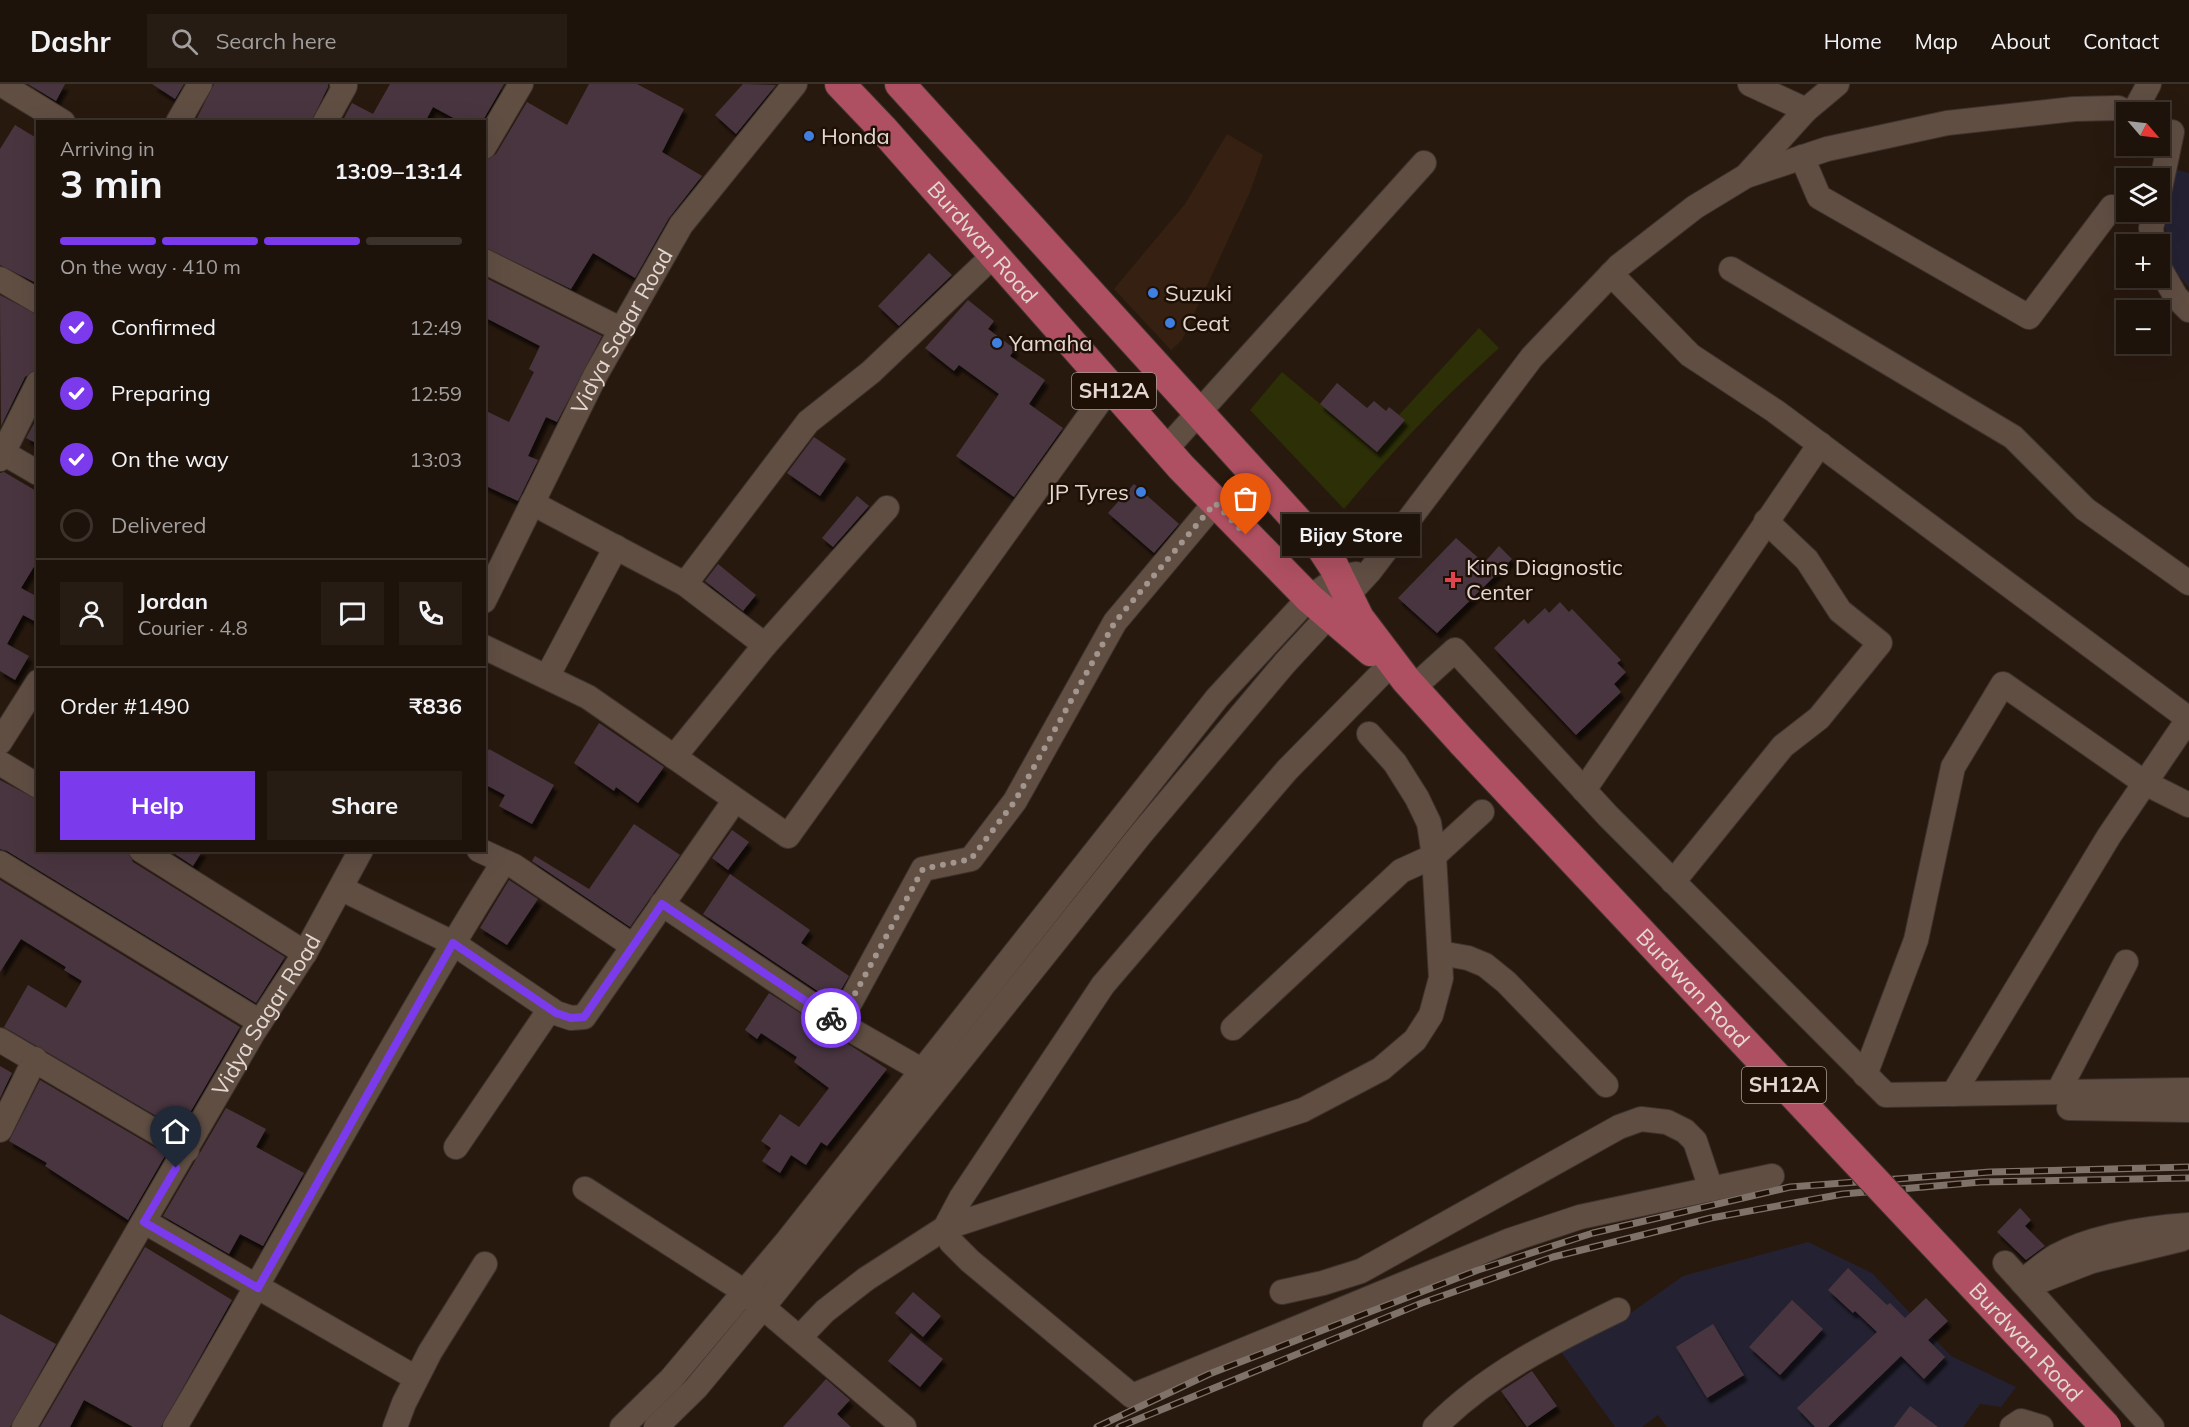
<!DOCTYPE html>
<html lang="en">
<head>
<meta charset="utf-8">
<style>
  :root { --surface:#1e130b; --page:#261c14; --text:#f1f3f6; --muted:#a19e9d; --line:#3c322c; --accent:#7c3aed }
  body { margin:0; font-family:Mulish,sans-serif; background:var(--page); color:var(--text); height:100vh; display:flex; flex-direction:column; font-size:22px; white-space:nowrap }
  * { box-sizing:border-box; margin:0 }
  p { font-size:20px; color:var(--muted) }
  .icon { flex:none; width:33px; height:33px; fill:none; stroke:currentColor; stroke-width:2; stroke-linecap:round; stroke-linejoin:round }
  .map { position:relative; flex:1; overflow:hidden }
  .details { position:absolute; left:36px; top:36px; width:450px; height:732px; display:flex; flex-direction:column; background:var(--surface); border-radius:0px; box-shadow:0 6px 24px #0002,0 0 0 2px var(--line) }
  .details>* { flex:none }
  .needle { width:39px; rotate:118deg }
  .tools { position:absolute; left:2116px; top:18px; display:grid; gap:12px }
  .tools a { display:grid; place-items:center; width:54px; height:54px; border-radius:0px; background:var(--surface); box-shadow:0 6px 24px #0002,0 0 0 2px var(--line); font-size:30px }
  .pin { position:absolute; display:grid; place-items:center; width:51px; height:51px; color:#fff; margin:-62px -26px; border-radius:50% 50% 50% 0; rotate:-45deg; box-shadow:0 0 6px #0007 }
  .pin .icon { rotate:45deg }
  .courier { position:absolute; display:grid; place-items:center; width:60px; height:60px; margin:-30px; border:4px solid #7c3aed; border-radius:50%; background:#fff; color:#222; box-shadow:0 2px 8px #0007 }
  .bubble { position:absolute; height:42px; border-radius:0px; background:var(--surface); box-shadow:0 6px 24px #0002,0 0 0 2px var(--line); font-size:20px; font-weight:700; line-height:42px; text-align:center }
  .head em { font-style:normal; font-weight:700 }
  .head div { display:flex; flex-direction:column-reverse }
  .head { display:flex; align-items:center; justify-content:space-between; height:102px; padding:0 24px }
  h1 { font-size:39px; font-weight:700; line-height:45px }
  .bar { display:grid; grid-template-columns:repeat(4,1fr); gap:9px 6px; align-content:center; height:72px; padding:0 24px }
  .bar i { height:8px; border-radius:4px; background:var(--line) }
  .bar .current { background:var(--accent) }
  .bar p { grid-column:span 4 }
  .line { display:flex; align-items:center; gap:15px; padding:0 24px; border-top:2px solid var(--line) }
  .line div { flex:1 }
  .round { display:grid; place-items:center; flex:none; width:63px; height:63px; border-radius:0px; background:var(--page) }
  ol { padding:0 24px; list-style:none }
  li { display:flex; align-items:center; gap:18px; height:66px }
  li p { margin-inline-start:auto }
  li .icon { padding:6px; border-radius:50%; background:var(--accent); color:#fff; stroke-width:4 }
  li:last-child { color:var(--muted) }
  li i { width:33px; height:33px; border:3px solid var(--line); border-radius:50% }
  .button { display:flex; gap:12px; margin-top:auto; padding:12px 24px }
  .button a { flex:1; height:69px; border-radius:0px; background:var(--accent); color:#fff; font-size:24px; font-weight:700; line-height:69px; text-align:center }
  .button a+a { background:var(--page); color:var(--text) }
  header { display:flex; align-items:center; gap:36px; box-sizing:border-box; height:84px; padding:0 30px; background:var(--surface); border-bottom:2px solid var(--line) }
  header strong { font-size:28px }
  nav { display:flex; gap:33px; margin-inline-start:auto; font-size:21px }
  .search { width:420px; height:54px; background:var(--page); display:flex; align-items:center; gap:15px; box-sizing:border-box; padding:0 21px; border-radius:0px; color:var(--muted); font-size:22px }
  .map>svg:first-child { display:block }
  .built { fill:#352011 }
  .industrial { fill:#242232 }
  .green { fill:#2d2f07 }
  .building { fill:#49363f; filter:url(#shadow) }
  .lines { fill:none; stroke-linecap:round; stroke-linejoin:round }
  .minor-casing { stroke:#3e332e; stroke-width:26 }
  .major-casing { stroke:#3e332e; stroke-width:32 }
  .minor { stroke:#604e43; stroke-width:24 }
  .major { stroke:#ae5061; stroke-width:30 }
  .rail-casing { stroke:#7f7269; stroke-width:7 }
  .rail { stroke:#1f1006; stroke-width:4.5; stroke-dasharray:14; stroke-linecap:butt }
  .major-bridge-casing { stroke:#3e332e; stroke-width:32; stroke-linecap:butt }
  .major-bridge { stroke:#ae5061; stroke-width:30 }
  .done { stroke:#a2958d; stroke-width:6; stroke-dasharray:0 10.8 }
  .route { stroke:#7c3aed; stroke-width:8 }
  .shop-dot { fill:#3f7fe0; stroke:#1f1006; stroke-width:2 }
  .health-dot { fill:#e0444e; stroke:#1f1006; stroke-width:2 }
  .labels { text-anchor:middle; stroke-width:5; stroke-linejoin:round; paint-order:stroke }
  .shield { fill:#1f1006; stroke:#a89c94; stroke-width:1.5 }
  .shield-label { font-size:21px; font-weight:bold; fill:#e3d8d1 }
  .poi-label { font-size:22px; fill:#e3d8d1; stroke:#1f1006; text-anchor:start }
  .street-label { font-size:22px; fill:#e3d8d1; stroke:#1f1006 }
</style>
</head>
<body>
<header>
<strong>Dashr</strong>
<div class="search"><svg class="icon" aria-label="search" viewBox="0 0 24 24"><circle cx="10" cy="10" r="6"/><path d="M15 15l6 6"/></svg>Search here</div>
<nav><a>Home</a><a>Map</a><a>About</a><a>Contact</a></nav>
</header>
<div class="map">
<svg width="2189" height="1343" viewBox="0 0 2189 1343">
  <defs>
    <filter id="shadow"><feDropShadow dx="3.5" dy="6" stdDeviation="1.5" flood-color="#0009"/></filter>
  </defs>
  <rect width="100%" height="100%" fill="#28190f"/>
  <polygon class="built" points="1227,50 1263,71 1250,108 1182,256 1171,266 1114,205 1185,120"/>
  <g class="industrial">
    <polygon points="2175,85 2189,89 2189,203 2171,183 2162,123"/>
    <polygon points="1808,1158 1872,1189 1951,1272 2016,1303 2001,1323 1980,1320 1963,1343 1667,1343 1658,1331 1642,1343 1615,1343 1559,1265 1618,1238 1683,1192"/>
  </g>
  <path class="green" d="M1479,244l20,20c-56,50 -107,103 -155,161l-94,-99 32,-38 95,80 27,-32 -5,-5z"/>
  <g class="building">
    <polygon points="28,0 65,0 56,17"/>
    <polygon points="152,0 184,0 175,15"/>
    <polygon points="214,0 328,0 328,3 311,38 195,38"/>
    <polygon points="390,0 504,0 482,38 461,38 433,23 425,38 342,38 352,19 373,30"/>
    <polygon points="589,0 637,0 684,25 662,68 702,92 669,134 635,194 593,169 571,205 484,163 484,77 496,70 527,18 567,41"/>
    <polygon points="743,0 776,1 736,50 715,31"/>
    <polygon points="15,41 38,55 38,200 0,181 0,65"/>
    <polygon points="929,169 952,191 899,242 878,222"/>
    <polygon points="484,193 602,252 557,338 546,333 528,372 538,376 518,417 484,401 484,326 509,338 534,288 529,285 540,262 484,233"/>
    <polygon points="0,211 38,231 38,285 25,293 1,342"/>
    <polygon points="968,216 994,237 988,245 1015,265 1010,272 1045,296 1029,320 1063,344 1014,413 956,372 999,310 959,281 954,287 925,264"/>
    <polygon points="1337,299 1367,324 1374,317 1386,327 1389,323 1405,336 1377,368 1320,320"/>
    <polygon points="38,332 38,360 26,354"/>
    <polygon points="814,353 846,375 820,412 787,389"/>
    <polygon points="4,388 38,408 38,476 21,504 38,513 38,539 23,531 7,560 29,572 15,596 0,587 0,389"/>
    <polygon points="1134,400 1179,440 1154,469 1108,429"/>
    <polygon points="857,412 869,422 833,463 822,454"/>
    <polygon points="1456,454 1484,479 1499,462 1512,475 1437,549 1398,514"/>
    <polygon points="718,480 756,511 743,527 705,497"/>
    <polygon points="1560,518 1569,528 1572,525 1621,576 1617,579 1626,588 1614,600 1621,608 1576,651 1494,564 1524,535 1528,540 1545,524 1549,529"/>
    <polygon points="599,639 664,683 638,719 616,703 614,707 574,679"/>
    <polygon points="489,665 554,701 532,740 499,722 505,711 484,700 484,673"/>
    <polygon points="0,696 38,716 38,766 127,766 133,778 285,873 256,919 7,767 0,765"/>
    <polygon points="634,740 680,771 630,843 532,777 535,772 589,805"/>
    <polygon points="732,746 749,758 728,786 712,774"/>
    <polygon points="169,766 203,766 193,782"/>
    <polygon points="730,790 810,846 801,859 849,892 834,918 703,830"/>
    <polygon points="0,796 240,943 180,1046 4,943 28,901 66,924 82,897 64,886 66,883 21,855 0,888"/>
    <polygon points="509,796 538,815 507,861 480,844"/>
    <polygon points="769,909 887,985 827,1062 821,1058 806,1081 791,1071 780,1089 762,1077 771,1064 761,1057 780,1030 799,1043 829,1004 794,978 797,973 761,949 757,955 745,946"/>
    <polygon points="0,982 12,989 0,1014"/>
    <polygon points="40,996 166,1070 128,1136 45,1082 47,1079 9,1057"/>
    <polygon points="226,1024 266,1045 256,1063 304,1089 263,1162 240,1150 229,1170 163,1132"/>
    <polygon points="2020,1124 2031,1136 2025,1142 2045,1162 2026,1176 1997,1148"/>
    <polygon points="145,1163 232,1216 161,1343 133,1343 84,1316 70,1343 40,1343"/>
    <polygon points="1848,1184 1887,1221 1890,1219 1905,1234 1926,1214 1948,1237 1928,1256 1945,1273 1924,1295 1901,1272 1828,1343 1815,1343 1797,1324 1877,1248 1855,1227 1853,1229 1828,1206"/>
    <polygon points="913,1208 941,1232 923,1253 895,1229"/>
    <polygon points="1792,1216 1823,1245 1780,1291 1749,1263"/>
    <polygon points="0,1230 56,1260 10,1343 0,1343"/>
    <polygon points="1713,1240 1744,1291 1707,1314 1676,1263"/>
    <polygon points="911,1249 943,1275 920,1303 888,1277"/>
    <polygon points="1532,1287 1557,1322 1527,1343 1501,1307"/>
    <polygon points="826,1295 850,1316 837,1330 851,1343 783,1343"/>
    <polygon points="1910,1322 1938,1343 1894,1343"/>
  </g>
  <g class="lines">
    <g class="minor-casing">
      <g id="minor">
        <polyline points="1,0 63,38"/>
        <polyline points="1750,0 1806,26"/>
        <polyline points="2134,28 2149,0"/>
        <polyline points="178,38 200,0"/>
        <polyline points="325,38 345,2 342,0"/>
        <polyline points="484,63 521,0"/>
        <polyline points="1802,73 1819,113 2029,233 2112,123"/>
        <polyline points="1749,91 1827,65 1947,39 2074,25 2118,24 2127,28"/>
        <polyline points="2160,105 2172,48"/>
        <polyline points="2153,160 2151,144 2155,128"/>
        <polyline points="484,177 622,246"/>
        <polyline points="1731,185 2013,353 2085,425 2189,499"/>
        <polyline points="2160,185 2176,213 2189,226"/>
        <polyline points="1611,190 1690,271 1775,327 2189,635"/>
        <polyline points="0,195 38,217"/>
        <polyline points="1165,366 1424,79"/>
        <polyline points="0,367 38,389"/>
        <polyline points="0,375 38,299"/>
        <polyline points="532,419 685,500 765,561"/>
        <polyline points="685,500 808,338 871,288 994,171"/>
        <path id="s1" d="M484,517l111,-225 86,-151 114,-141"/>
        <polyline points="484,563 588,613 788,752 1110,303"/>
        <polyline points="1389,582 1287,686 1103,901 961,1114 945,1144 951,1158 970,1177 1132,1312 1508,1157 1580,1133 1772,1092"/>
        <polyline points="547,593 616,463"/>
        <polyline points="1413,604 1455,566 1608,732 1886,1011 2189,1006"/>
        <polyline points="0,658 38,598"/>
        <polyline points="674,673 765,561 887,424"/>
        <polyline points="0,679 38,702"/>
        <polyline points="1584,706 1820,360"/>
        <polyline points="141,766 305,869"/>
        <polyline points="479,766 514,782 633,862"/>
        <polyline points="0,779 260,938"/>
        <polyline points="1673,798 1783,662 1819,634 1880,559 1840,527 1807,476 1766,437"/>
        <polyline points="342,805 453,859 556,929 571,934 584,933 735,716"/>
        <polyline points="662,820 839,939 937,995"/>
        <polyline points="1440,869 1468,874 1485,881 1506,898 1606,1001"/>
        <polyline points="839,939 923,785 971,775 1015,717 1115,538 1215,419"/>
        <polyline points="1233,944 1401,787 1434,772 1482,728"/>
        <polyline points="0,956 187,1066"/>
        <polyline points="1865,991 1916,856 1953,683 2003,600 2145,699 2189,721"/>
        <polyline points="2058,1008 2126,878"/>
        <polyline points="1953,1010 2109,752 2189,634"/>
        <polyline points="2069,1024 2189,1026"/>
        <polyline points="0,1046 35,975"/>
        <polyline points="456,1063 550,925"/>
        <polyline points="585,1105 745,1208 904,1343"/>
        <polyline points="145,1138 416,1294"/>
        <polyline points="2005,1179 2152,1343"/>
        <polyline points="2043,1196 2092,1177 2182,1155"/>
        <path d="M2022,1198c11,-9 22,-19 34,-26 39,-21 90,-28 133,-31"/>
        <polyline points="1282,1208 1323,1199 1361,1187 1619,1043 1641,1035 1667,1038 1685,1047 1695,1057 1711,1105"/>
        <polyline points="800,1253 825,1227 866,1195 945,1144 1303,1026 1381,985 1415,956 1431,931 1441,894 1434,772 1429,739 1417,714 1395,679 1369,650"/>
        <path id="s2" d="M24,1343l229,-394 52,-80 56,-103"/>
        <path d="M175,1343c111,-187 212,-380 328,-564"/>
        <polyline points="395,1343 404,1319 430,1268 485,1180"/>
        <polyline points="622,1343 671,1295 788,1156 1217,614 1309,514 1339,493 1356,490"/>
        <polyline points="656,1343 696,1304 764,1222 1141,750 1285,579 1370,487 1532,273 1619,182 1695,123 1746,92 1806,26 1837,0"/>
        <path d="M1435,1343c52,-53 117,-85 183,-117"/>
        <polyline points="2012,1343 2021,1337 2041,1343"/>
      </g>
    </g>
    <g class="major-casing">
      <g id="major">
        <path id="s3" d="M840,0l42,44 299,339 128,131 62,53"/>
        <polyline points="900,0 1321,463 1334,483 1359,534 1406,596 1463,659"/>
      </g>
    </g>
    <use href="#minor" class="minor"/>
    <use href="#major" class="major"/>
    <g class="rail-casing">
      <g id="rail">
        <polyline points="1097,1343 1209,1290 1478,1186 1593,1149 1790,1103 1990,1088 2189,1083"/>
        <polyline points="1119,1343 1422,1219 1553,1173 1711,1134 1843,1110 1981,1098 2189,1094"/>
      </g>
    </g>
    <use href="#rail" class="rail"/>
    <g class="major-bridge-casing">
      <g id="major-bridge">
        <path id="s4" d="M1463,659l643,684"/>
      </g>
    </g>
    <use href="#major-bridge" class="major-bridge"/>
  </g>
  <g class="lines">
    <polyline class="done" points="831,934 839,939 923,785 971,775 1015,717 1115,538 1215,419 1246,451"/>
    <polyline class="route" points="176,1084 144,1138 258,1204 453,859 556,929 571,934 584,933 662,820 831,934"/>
  </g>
  <g class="shop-dot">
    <circle cx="809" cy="52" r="6"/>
    <circle cx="1153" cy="209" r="6"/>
    <circle cx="1170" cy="239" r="6"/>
    <circle cx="997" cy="259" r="6"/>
    <circle cx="1141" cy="408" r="6"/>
  </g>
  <path class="health-dot" d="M1450 487h6v6h6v6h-6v6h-6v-6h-6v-6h6z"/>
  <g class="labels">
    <g class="shield">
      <rect x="1072" y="289" width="84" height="36" rx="4.5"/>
      <rect x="1742" y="983" width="84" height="36" rx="4.5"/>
    </g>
    <g class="shield-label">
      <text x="1114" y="314">SH12A</text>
      <text x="1784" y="1008">SH12A</text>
    </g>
    <g class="poi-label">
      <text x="821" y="60">Honda</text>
      <text x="1165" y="217">Suzuki</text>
      <text x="1182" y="247">Ceat</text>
      <text x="1009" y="267">Yamaha</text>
      <text x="1129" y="416" text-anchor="end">JP Tyres</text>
      <text x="1466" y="491">Kins Diagnostic<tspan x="1466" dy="25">Center</tspan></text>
    </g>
    <g class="street-label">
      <text dy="8" stroke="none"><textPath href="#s3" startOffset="213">Burdwan Road</textPath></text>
      <text dy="8" stroke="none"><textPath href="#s1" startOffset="303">Vidya Sagar Road</textPath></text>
      <text dy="8" stroke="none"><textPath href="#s4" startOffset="336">Burdwan Road</textPath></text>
      <text dy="8" stroke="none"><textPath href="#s2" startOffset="478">Vidya Sagar Road</textPath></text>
      <text dy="8" stroke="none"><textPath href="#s4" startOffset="822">Burdwan Road</textPath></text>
    </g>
  </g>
</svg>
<div class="tools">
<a><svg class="needle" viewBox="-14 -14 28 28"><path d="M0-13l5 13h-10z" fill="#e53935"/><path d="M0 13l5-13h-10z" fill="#a19e9d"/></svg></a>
<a><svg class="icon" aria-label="layers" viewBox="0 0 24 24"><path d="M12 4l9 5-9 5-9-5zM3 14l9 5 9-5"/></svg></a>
<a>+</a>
<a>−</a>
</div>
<div class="pin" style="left:1246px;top:451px;background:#ea580c"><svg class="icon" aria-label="bag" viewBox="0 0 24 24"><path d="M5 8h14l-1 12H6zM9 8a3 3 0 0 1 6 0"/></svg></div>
<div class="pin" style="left:176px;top:1084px;background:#1f2937"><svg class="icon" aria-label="home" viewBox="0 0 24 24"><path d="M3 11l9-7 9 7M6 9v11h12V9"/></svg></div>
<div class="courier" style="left:831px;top:934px"><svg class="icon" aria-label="bike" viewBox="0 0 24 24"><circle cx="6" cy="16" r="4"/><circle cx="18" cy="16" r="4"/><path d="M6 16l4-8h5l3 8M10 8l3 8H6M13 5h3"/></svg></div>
<div class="bubble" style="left:1282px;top:430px;width:138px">Bijay Store</div>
<section class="details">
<div class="head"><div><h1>3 min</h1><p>Arriving in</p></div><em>13:09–13:14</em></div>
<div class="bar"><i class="current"></i><i class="current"></i><i class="current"></i><i></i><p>On the way · 410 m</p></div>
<ol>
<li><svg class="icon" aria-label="check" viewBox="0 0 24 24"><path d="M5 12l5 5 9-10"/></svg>Confirmed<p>12:49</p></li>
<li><svg class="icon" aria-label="check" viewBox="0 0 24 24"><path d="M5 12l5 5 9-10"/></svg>Preparing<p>12:59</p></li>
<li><svg class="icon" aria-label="check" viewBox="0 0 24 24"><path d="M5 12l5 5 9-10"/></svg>On the way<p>13:03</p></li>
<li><i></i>Delivered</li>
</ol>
<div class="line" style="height:108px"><a class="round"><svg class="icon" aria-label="person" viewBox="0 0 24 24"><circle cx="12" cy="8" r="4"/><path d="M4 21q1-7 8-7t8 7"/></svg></a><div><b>Jordan</b><p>Courier · 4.8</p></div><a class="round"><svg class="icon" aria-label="chat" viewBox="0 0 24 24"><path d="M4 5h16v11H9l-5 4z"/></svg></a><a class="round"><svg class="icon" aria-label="phone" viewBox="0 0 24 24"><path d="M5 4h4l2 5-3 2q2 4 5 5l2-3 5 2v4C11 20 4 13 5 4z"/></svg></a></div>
<div class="line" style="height:78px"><div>Order #1490</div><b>₹836</b></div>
<div class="button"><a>Help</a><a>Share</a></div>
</section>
</div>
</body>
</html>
